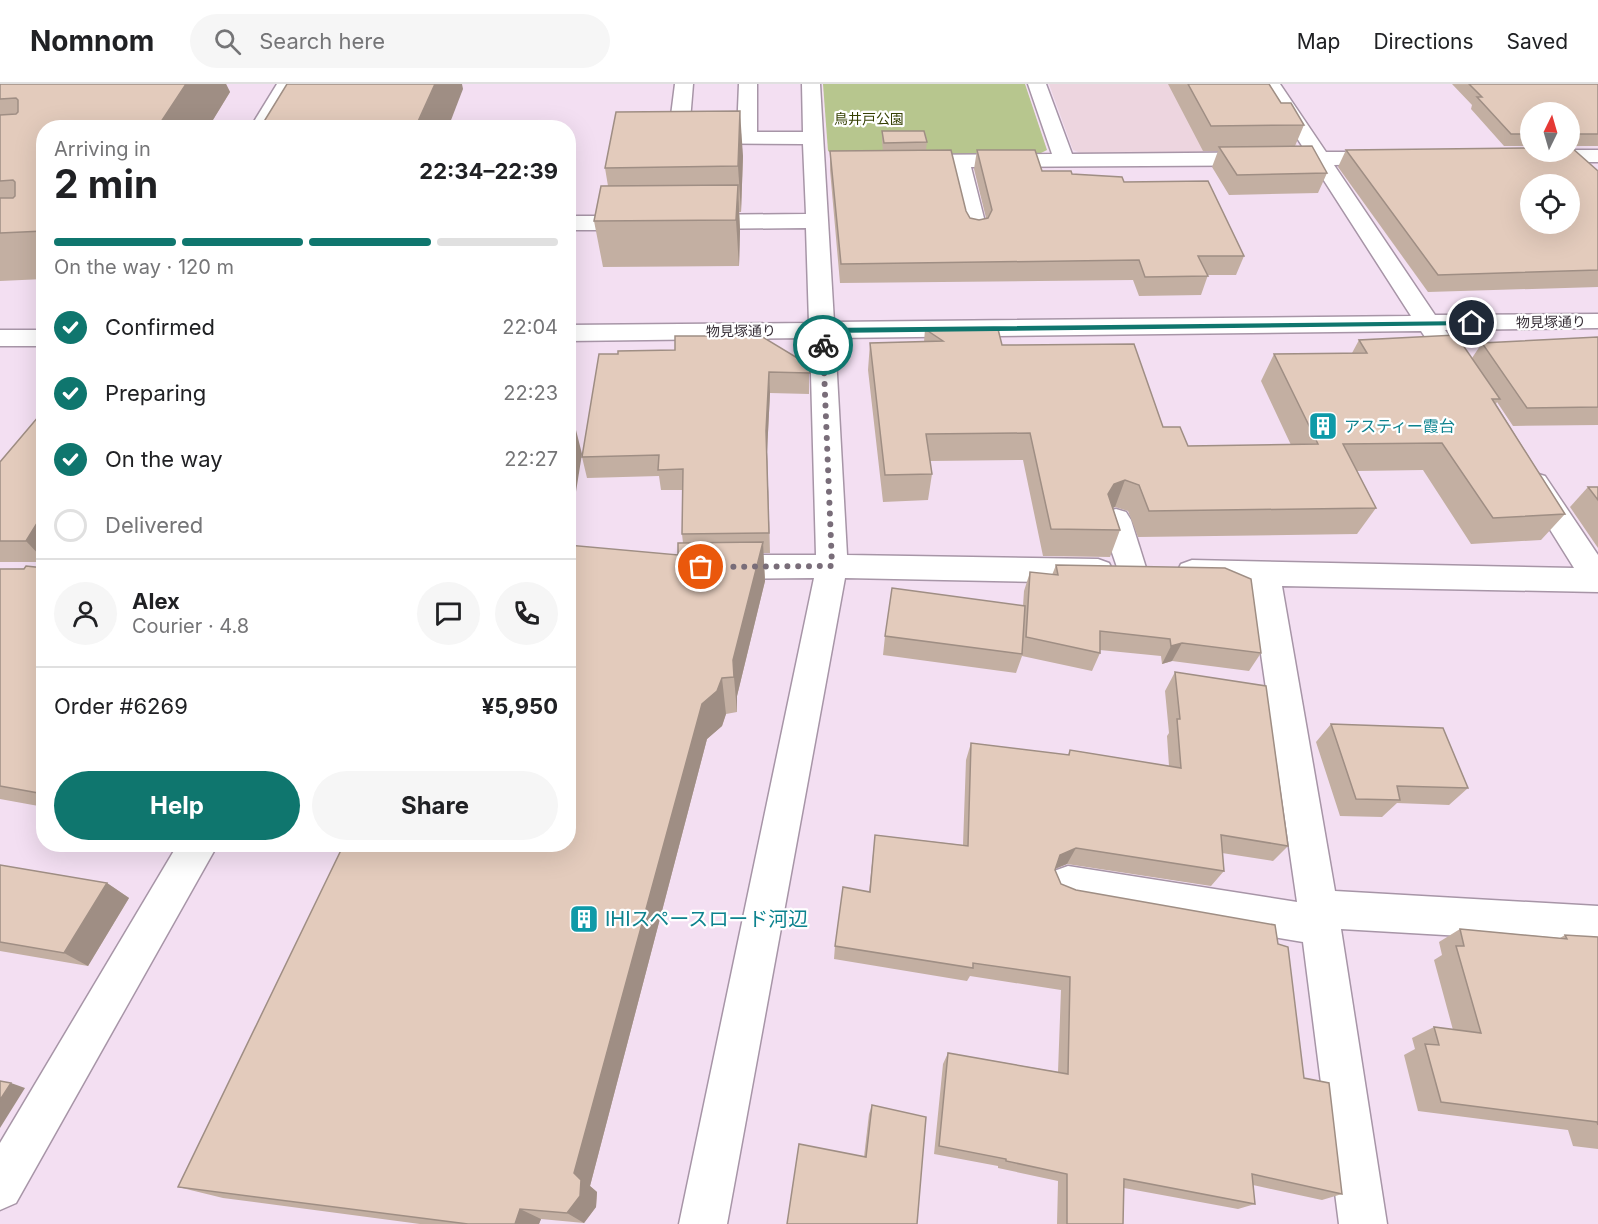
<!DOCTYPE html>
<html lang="en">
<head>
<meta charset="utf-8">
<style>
  :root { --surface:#fff; --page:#f6f6f6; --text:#202124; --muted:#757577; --line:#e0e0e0; --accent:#0f766e }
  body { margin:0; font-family:Inter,"Noto Sans JP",sans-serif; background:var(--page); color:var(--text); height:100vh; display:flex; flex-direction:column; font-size:22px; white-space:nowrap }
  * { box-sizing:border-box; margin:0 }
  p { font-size:20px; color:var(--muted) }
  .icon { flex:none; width:33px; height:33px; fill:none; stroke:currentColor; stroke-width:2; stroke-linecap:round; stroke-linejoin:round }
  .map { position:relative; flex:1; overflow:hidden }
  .details { position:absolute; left:36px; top:36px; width:540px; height:732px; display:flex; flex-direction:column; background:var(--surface); border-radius:24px; box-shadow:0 6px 24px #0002 }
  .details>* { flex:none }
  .needle { width:39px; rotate:5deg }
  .buttons { position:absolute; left:1520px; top:18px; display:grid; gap:12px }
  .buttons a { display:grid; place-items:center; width:60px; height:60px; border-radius:50%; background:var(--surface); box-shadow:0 6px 24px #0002; font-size:30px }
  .pin { position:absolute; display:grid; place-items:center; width:51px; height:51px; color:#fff; margin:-26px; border:3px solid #fff; border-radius:50%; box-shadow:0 2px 6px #0007 }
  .courier { position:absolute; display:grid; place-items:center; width:60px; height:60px; margin:-30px; border:4px solid #0f766e; border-radius:50%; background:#fff; color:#222; box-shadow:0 2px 8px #0007 }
  .overview em { font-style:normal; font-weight:700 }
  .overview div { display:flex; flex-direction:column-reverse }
  .overview { display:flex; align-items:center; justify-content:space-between; height:102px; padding:0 18px }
  h1 { font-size:39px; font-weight:700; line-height:45px }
  .bar { display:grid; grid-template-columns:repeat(4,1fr); gap:9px 6px; align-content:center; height:72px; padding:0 18px }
  .bar i { height:8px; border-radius:4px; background:var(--line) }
  .bar .selected { background:var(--accent) }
  .bar p { grid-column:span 4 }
  .line { display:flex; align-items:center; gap:15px; padding:0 18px; border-top:2px solid var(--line) }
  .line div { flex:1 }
  .round { display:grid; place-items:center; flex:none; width:63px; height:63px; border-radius:32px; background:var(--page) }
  ol { padding:0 18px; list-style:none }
  li { display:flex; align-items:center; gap:18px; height:66px }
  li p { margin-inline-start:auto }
  li .icon { padding:6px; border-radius:50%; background:var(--accent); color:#fff; stroke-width:4 }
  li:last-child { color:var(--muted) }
  li i { width:33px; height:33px; border:3px solid var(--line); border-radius:50% }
  .primary-button { display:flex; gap:12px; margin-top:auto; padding:12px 18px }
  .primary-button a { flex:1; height:69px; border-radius:36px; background:var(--accent); color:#fff; font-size:24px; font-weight:700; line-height:69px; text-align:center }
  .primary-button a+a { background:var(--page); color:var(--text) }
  header { display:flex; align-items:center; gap:36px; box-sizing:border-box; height:84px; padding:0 30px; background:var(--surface); border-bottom:2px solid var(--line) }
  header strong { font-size:28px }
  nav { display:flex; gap:33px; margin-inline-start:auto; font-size:21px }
  .search { width:420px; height:54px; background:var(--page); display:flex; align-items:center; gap:15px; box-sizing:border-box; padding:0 21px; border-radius:33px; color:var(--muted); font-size:22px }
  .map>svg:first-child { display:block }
  .education { fill:#edd5df }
  .green { fill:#b7c68e }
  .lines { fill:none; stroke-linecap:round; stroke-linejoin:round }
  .minor-casing { stroke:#a795a7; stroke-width:3 }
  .minor { fill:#fff; fill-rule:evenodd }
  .wall { fill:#c3afa2 }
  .shaded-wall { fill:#9f8e84 }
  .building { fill:#e3cbbc; stroke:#9f8e84; stroke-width:1.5; fill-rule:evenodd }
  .route { fill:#0f766e }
  .done { stroke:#796d79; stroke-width:6; stroke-dasharray:0 10.8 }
  .labels { text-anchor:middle; stroke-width:4.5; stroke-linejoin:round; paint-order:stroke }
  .far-park-label { font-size:14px; fill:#354002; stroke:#fff }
  .far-street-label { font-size:14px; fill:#383038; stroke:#fff }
  .culture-label { font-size:16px; fill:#0d838f; stroke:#fff; text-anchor:start }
  .near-culture-label { font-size:20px; fill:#0d838f; stroke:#fff; text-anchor:start }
</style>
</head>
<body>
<header>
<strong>Nomnom</strong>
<div class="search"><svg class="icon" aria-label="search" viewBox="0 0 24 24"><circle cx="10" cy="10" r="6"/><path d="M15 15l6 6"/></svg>Search here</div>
<nav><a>Map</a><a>Directions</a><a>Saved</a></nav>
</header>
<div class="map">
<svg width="1598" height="1140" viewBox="0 0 1598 1140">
  <rect width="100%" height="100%" fill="#f3dff2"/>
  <polygon class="education" points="1049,0 1258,0 1299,64 1293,68 1083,70 1073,66"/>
  <polygon class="green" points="823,0 1025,0 1047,66 1039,70 837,72 828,67"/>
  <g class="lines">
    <g class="minor-casing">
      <g id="minor">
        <polygon points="277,0 295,0 270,44 250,44"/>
        <polygon points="675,0 693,0 689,49 737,49 739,0 757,0 757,48 803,48 802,0 820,0 834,238 1411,232 1314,81 971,83 987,146 984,151 976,153 968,151 965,146 950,83 903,81 900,77 903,73 910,71 1052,70 1028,0 1046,0 1072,70 1306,68 1262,0 1280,0 1326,68 1386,68 1393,70 1396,74 1393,78 1386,80 1334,81 1435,231 1598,230 1598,244 1445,246 1451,254 1447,259 1438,262 1429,259 1421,247 835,254 847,471 1098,475 1109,479 1113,487 1109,495 1098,499 845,494 727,1140 679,1140 814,494 718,495 707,491 703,483 707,475 718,471 816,471 810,254 568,257 568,241 809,239 806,144 693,145 685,143 682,138 685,133 693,131 806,130 803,60 671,59 668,55"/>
        <polygon points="1569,66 1598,66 1598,78 1537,78 1530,76 1527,72 1530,68"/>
        <polygon points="568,132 639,132 647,134 650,139 647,144 639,146 568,146"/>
        <rect x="0" y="246" width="44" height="16"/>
        <polygon points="1535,389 1545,392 1598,471 1598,508 1282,502 1335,807 1598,822 1598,860 1341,845 1387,1140 1339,1140 1303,858 1068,818 1054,813 1049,800 1054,787 1068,782 1297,818 1251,501 1192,500 1181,496 1177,488 1181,480 1192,476 1574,484 1521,399 1525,392"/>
        <polygon points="1116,425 1126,428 1131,436 1147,487 1143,495 1132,499 1121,495 1101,436 1106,428"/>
        <polygon points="178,760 218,760 16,1119 0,1126 0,1059"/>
      </g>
    </g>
    <use href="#minor" class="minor"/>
  </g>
  <g class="wall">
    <polygon points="0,0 226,0 230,8 208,44 44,44 44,195 0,197"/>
    <polygon points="1168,0 1269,0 1281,19 1304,41 1295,62 1327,89 1318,109 1229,111 1212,83 1218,67 1203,67"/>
    <polygon points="1452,0 1598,0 1598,62 1569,62 1569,28 1530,28 1530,62 1504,62 1471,25 1472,21"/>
    <polygon points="882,47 927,58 926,66 970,134 979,136 986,134 974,85 977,66 1042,87 1124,98 1244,172 1236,191 1208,191 1201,211 1139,212 1133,196 840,199 830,86 830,67 883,67 882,58"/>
    <polygon points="1346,66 1598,87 1598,203 1428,208 1338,83"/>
    <polygon points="743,72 741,128 739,128 740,147 739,182 603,183 594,137 608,102 605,84"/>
    <polygon points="925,245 1002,261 1163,343 1188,362 1291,361 1261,297 1274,270 1352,269 1359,256 1472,274 1482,259 1598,253 1598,341 1513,342 1497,318 1496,320 1565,430 1541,456 1471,460 1423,386 1357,387 1376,424 1357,450 1138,453 1128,427 1115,423 1113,424 1120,446 1110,473 1043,472 1023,376 930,377 932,390 928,416 883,418 868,286 870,259 924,258"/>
    <polygon points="675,266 809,281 809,310 770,309 767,368 770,469 763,469 765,497 737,612 737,628 726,630 722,642 707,655 590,1102 597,1108 596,1123 584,1139 541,1135 539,1140 420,1140 223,1114 178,1103 678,471 683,459 682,450 683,406 661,406 659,392 587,394 582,373 618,270"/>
    <polygon points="44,326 44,478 0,478 0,378"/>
    <polygon points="1588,403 1598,403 1598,464 1570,423"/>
    <polygon points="1056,481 1261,569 1249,587 1172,577 1162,580 1161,572 1100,566 1100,569 1092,587 1022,572 1016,589 883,571 885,552 1023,522 1024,507 1030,488 1052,491"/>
    <polygon points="44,484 44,723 0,715 0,485"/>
    <polygon points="1175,588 1288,762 1273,777 1222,769 1224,787 1211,802 1067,780 1055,785 1055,786 1061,800 1076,806 1278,860 1304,994 1342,1110 1322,1116 1253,1101 1255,1120 1238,1125 1124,1104 1123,1140 1057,1140 1058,1097 998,1084 998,1082 934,1070 943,980 948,969 1058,988 1061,906 970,892 967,897 834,875 835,862 869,808 875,751 963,761 966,676 971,659 1068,671 1070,666 1169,682 1167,652 1169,649 1165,607"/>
    <polygon points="1331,640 1468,704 1449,721 1397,719 1382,733 1340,732 1316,658"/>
    <polygon points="0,781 107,799 129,814 88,882 0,867"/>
    <polygon points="1460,845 1560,854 1565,851 1598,853 1598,1065 1573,1062 1568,1046 1418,1027 1404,971 1415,965 1412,954 1434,943 1453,946 1434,876 1442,871 1439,858"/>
    <polygon points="872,1021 917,1140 864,1073 869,1030"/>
  </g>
  <g class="shaded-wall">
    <polygon points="186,0 226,0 230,8 208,44 157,44"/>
    <polygon points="435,0 462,0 463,5 448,44 415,44"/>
    <polygon points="740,27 743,72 741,128 738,82"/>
    <polygon points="738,101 740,147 739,182 736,136"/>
    <polygon points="769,288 770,309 767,368 770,469 766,347"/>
    <polygon points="572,330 582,370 568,458 568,350"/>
    <polygon points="1125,396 1115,423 1104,427 1108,410 1114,400"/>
    <polygon points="44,428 44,476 26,457"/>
    <polygon points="763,458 765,497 737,612 737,628 734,593 733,576"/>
    <polygon points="1182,559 1172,577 1162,580 1171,562"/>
    <polygon points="722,594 726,630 722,642 707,655 590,1102 597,1108 596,1123 584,1139 567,1129 574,1089 702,620"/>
    <polygon points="1076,764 1067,780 1052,786 1060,771"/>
    <polygon points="107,799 129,814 88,882 64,869"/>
    <polygon points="11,999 25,1004 0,1044 0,1016"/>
    <polygon points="520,1125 541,1135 539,1140 515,1140"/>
  </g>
  <g class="building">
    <polygon points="0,0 186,0 157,44 44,44 44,147 0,149 0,114 13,114 15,112 15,98 13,96 0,97 0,31 16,30 18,28 18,16 16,14 0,15"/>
    <polygon points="287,0 435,0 415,44 260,44"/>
    <polygon points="1188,0 1269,0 1281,19 1291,19 1304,41 1211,42"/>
    <polygon points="1469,0 1598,0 1598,50 1569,50 1569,28 1530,28 1530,50 1511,50 1477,13 1482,13"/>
    <polygon points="740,27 738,82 605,84 616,28"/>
    <polygon points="882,47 924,47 927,58 884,59"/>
    <polygon points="1312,62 1327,89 1237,91 1219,63"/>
    <path d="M1530,64v4h39v-4h3l26,23v99l-160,5 -92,-125zM1530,100h39v40h-39z"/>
    <polygon points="951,66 966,127 970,134 979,136 988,134 992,126 977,66 1035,66 1042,87 1071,87 1072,90 1122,93 1124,98 1208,97 1244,172 1198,172 1208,192 1145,193 1139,176 841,180 830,67"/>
    <polygon points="738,101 736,136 594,137 601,102"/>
    <polygon points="925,245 998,245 1002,261 1134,260 1163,343 1180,343 1188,362 1318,360 1274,270 1367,269 1359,256 1456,251 1500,315 1492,315 1565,430 1493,434 1442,359 1343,360 1376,424 1149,427 1139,401 1125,396 1114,400 1108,410 1120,446 1051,445 1030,349 926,350 932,390 885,391 870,259 943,257"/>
    <polygon points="675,252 761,252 809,281 810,289 769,288 766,347 769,449 682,450 683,385 658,386 659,371 582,373 599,270 618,270 618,267 675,266"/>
    <polygon points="1598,253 1598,323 1527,324 1482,259"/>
    <polygon points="44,326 44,428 26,457 0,457 0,378"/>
    <polygon points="568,330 572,330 568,350"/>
    <polygon points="1588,403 1598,403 1598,416"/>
    <polygon points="763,458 733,576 734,593 722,594 717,607 702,620 574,1089 581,1096 580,1112 567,1129 520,1125 515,1140 468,1140 178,1103 344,760 568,760 568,461 678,471 678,459"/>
    <polygon points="1056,481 1225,484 1251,495 1261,569 1182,559 1171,562 1170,555 1100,547 1100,569 1026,553 1030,488 1058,491"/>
    <polygon points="26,482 44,484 44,710 0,702 0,485 24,485"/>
    <polygon points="892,504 1025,522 1022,570 885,552"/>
    <polygon points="1175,588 1266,602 1288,762 1221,751 1224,787 1076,764 1060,771 1055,786 1061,800 1076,806 1275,841 1278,860 1288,863 1304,994 1329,999 1342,1110 1252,1090 1255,1120 1124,1095 1123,1140 1067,1140 1067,1090 1006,1077 1006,1075 939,1062 948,969 1068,990 1070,893 973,879 973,884 835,862 843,803 870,808 875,751 968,762 971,659 1069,671 1070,666 1181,684 1177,635 1180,635"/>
    <polygon points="1331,640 1443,644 1468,704 1397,702 1400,716 1356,715"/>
    <polygon points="0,781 107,799 64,869 0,858"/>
    <polygon points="1460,845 1567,855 1565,851 1598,853 1598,1041 1597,1038 1441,1018 1425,960 1439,961 1434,943 1481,949 1456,862 1464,862"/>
    <polygon points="0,997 11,999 0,1016"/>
    <polygon points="872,1021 926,1033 917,1140 787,1140 799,1060 866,1073"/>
  </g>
  <polygon class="route" points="1472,237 1474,241 827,249 827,261 823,263 820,261 819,246 823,244"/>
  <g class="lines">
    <polyline class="done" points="701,483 832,482 823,261"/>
  </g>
  <defs>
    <g id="building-square" transform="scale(1.5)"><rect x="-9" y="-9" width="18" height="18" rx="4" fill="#0f9aa8" stroke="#fff"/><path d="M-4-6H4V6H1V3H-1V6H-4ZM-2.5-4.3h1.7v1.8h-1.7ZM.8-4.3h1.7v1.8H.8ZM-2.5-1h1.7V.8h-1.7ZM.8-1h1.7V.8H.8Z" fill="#fff"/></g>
  </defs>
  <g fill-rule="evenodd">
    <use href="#building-square" x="1323" y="342"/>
    <use href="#building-square" x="584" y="835"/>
  </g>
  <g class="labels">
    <g class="far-park-label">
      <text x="869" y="40">鳥井戸公園</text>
    </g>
    <g class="far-street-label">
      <text transform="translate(1551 238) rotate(-1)" y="5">物見塚通り</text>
      <text transform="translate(741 247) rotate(-1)" y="5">物見塚通り</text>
    </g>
    <g class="culture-label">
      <text x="1344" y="348">アスティー霞台</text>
    </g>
    <g class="near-culture-label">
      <text x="605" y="842">IHIスペースロード河辺</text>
    </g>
  </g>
</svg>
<div class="buttons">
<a><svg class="needle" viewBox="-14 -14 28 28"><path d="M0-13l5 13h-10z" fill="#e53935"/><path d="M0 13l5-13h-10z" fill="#757577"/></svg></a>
<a><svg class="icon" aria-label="locate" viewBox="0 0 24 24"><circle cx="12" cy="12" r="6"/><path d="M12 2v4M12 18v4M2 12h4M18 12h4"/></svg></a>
</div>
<div class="pin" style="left:701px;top:483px;background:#ea580c"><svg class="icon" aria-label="bag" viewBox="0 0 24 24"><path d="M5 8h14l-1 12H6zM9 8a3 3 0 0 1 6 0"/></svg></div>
<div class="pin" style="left:1472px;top:239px;background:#1f2937"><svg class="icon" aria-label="home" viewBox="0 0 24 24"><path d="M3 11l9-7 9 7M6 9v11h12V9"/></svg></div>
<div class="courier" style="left:823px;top:261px"><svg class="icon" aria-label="bike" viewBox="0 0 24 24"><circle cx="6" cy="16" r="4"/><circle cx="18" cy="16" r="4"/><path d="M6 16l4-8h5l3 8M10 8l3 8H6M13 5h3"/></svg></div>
<section class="details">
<div class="overview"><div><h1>2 min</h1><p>Arriving in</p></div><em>22:34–22:39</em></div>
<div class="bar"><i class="selected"></i><i class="selected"></i><i class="selected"></i><i></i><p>On the way · 120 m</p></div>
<ol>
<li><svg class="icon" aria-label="check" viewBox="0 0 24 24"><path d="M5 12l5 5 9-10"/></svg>Confirmed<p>22:04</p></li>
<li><svg class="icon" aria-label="check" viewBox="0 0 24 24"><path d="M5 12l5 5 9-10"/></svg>Preparing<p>22:23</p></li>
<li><svg class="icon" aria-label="check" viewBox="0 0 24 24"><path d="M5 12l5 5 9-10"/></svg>On the way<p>22:27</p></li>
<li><i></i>Delivered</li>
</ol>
<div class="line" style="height:108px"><a class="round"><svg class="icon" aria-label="person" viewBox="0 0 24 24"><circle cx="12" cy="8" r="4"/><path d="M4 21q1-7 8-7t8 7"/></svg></a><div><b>Alex</b><p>Courier · 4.8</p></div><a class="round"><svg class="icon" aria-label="chat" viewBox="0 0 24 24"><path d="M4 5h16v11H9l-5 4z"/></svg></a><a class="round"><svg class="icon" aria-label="phone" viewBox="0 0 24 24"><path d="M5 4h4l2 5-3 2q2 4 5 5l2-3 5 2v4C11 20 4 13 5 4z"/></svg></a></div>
<div class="line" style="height:78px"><div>Order #6269</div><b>¥5,950</b></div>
<div class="primary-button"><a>Help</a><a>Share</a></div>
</section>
</div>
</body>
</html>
